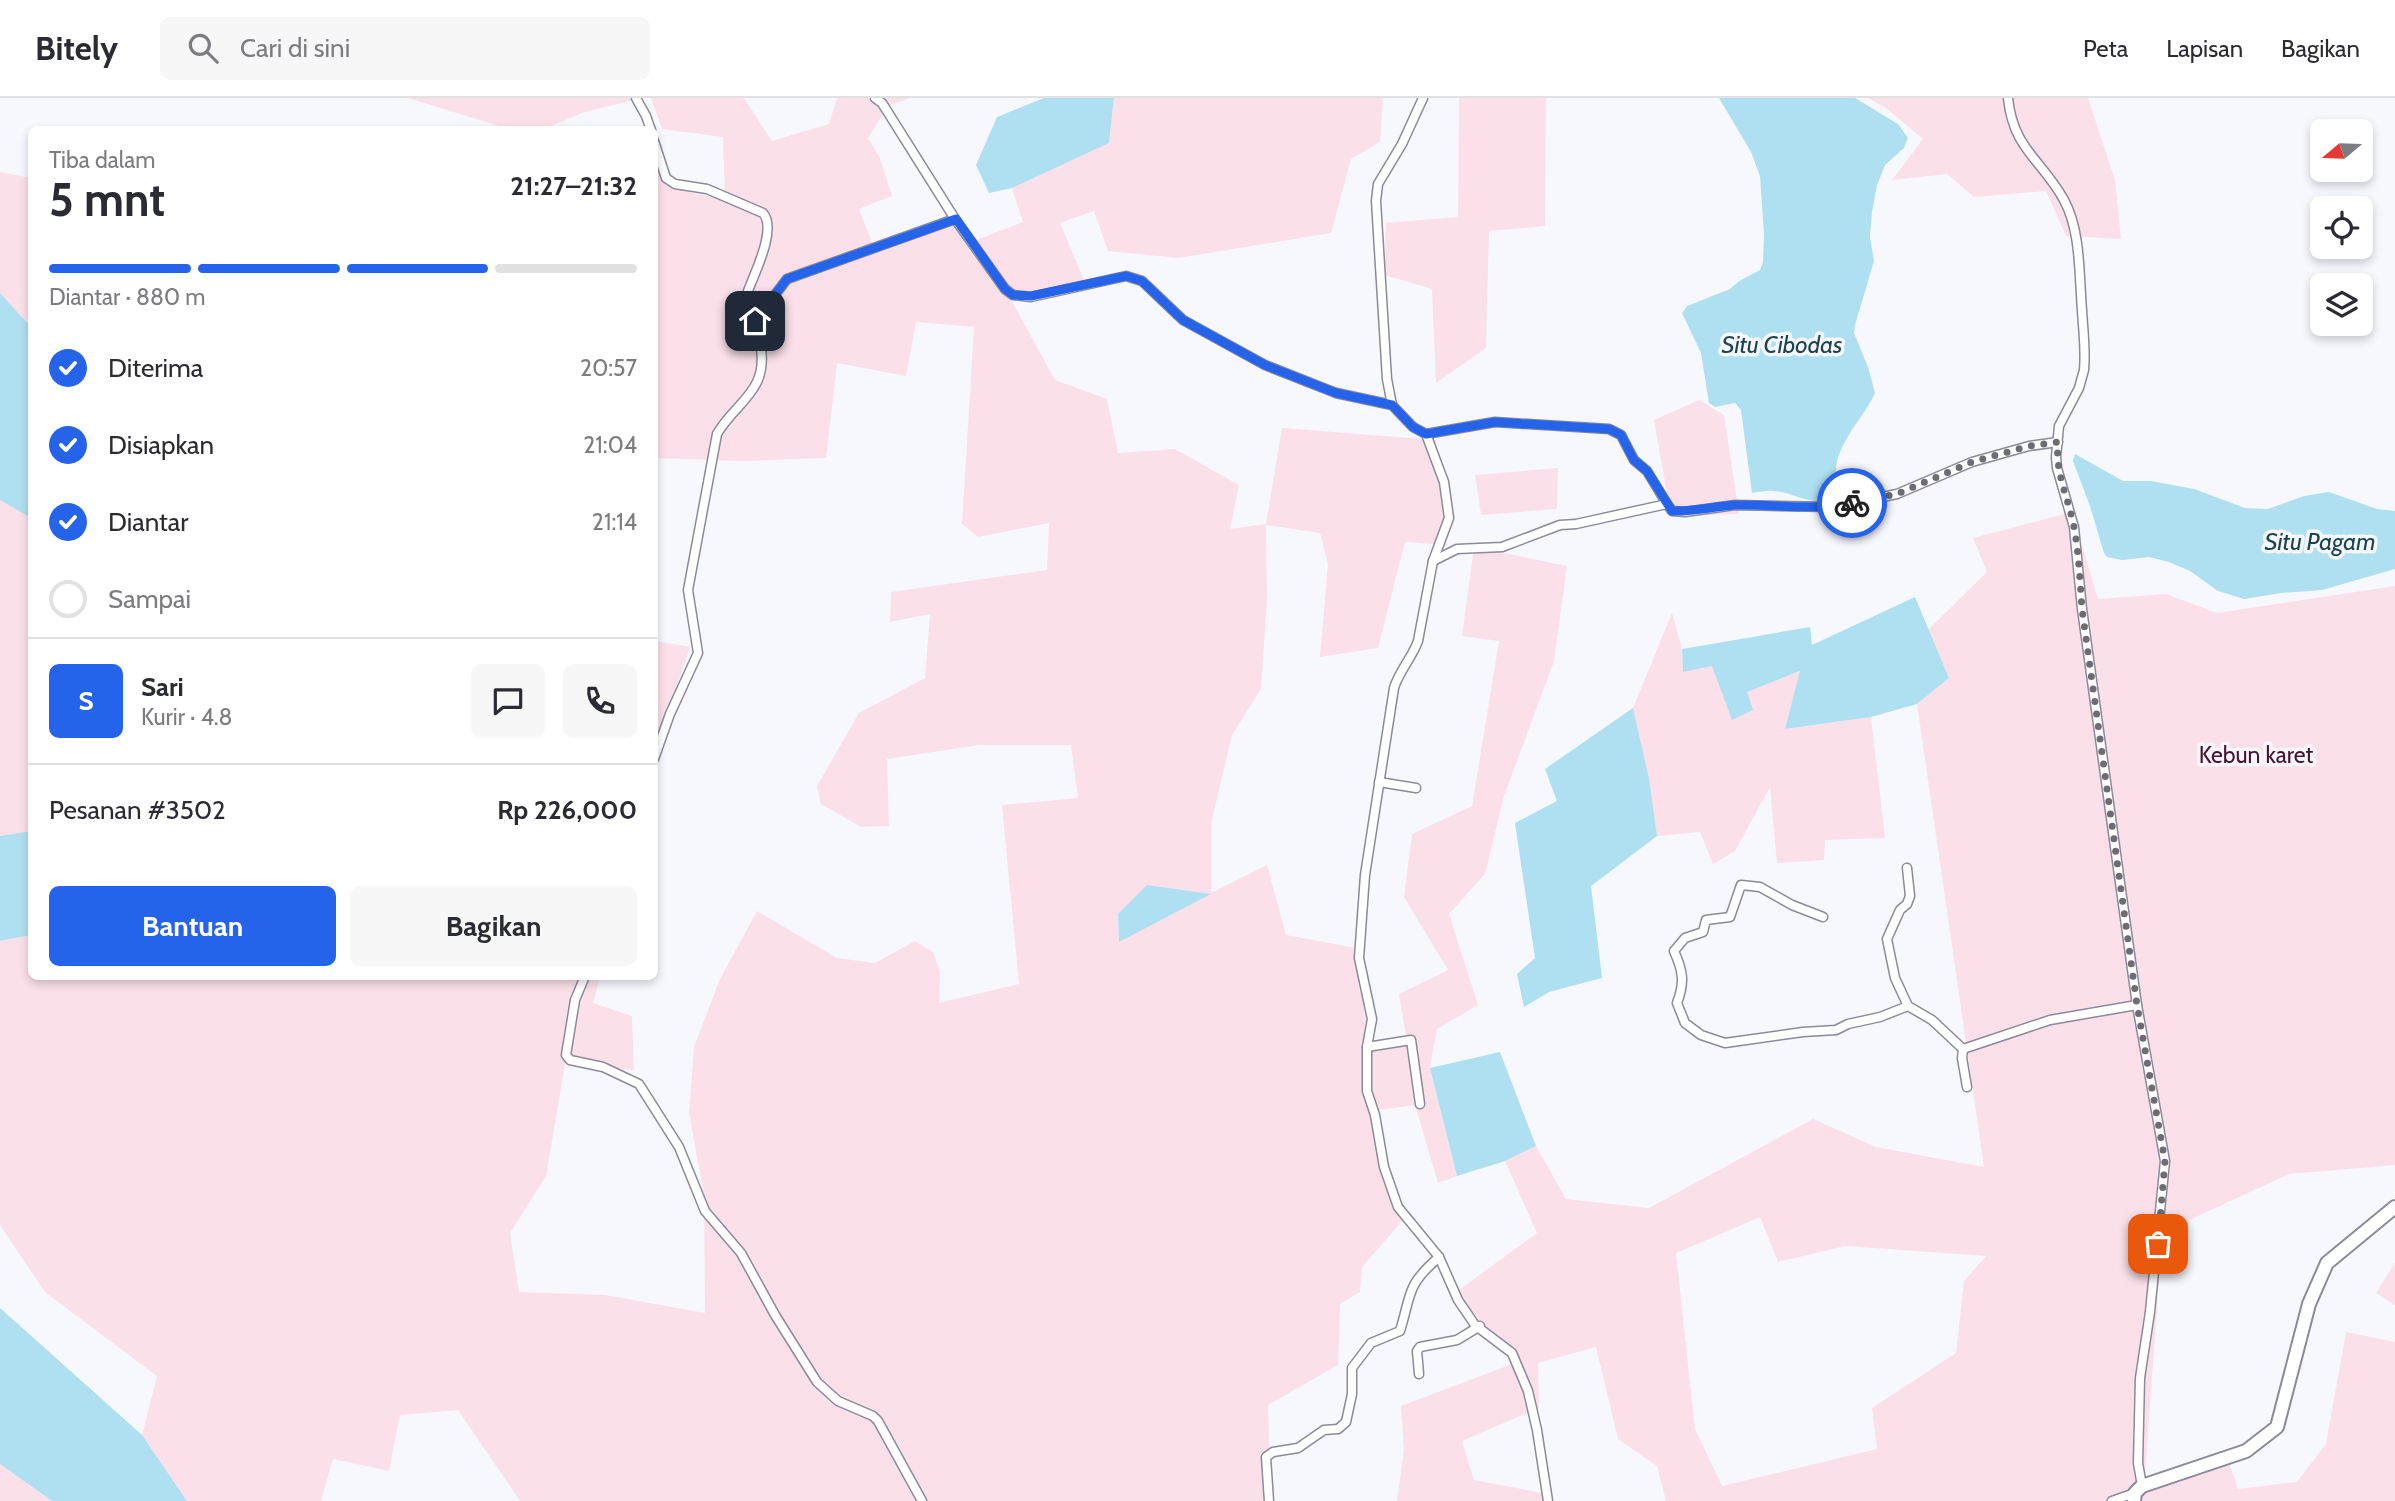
<!DOCTYPE html>
<html lang="id">
<head>
<meta charset="utf-8">
<style>
  :root { --surface:#fff; --page:#f7f7f7; --text:#2b2b33; --muted:#7c7c81; --line:#e1e1e2; --accent:#2563eb }
  body { margin:0; font-family:Cabin,sans-serif; background:var(--page); color:var(--text); height:100vh; display:flex; flex-direction:column; font-size:26px; white-space:nowrap }
  * { box-sizing:border-box; margin:0 }
  p { font-size:23px; color:var(--muted) }
  .icon { flex:none; width:38px; height:38px; fill:none; stroke:currentColor; stroke-width:2; stroke-linecap:round; stroke-linejoin:round }
  .map { position:relative; flex:1; overflow:hidden }
  .details { position:absolute; left:28px; top:28px; width:630px; height:854px; display:flex; flex-direction:column; background:var(--surface); border-radius:10px; box-shadow:0 4px 10px #0003 }
  .details>* { flex:none }
  .needle { width:46px; rotate:251deg }
  .controls { position:absolute; left:2310px; top:21px; display:grid; gap:14px }
  .controls a { display:grid; place-items:center; width:63px; height:63px; border-radius:10px; background:var(--surface); box-shadow:0 4px 10px #0003; font-size:35px }
  .pin { position:absolute; display:grid; place-items:center; width:60px; height:60px; color:#fff; margin:-30px; border-radius:14px; box-shadow:0 4px 10px #0006 }
  .courier { position:absolute; display:grid; place-items:center; width:70px; height:70px; margin:-35px; border:5px solid #2563eb; border-radius:50%; background:#fff; color:#222; box-shadow:0 2px 9px #0007 }
  .headline em { font-style:normal; font-weight:800 }
  .headline div { display:flex; flex-direction:column-reverse }
  .headline { display:flex; align-items:center; justify-content:space-between; height:119px; padding:0 21px }
  h1 { font-size:46px; font-weight:800; line-height:52px }
  .bar { display:grid; grid-template-columns:repeat(4,1fr); gap:10px 7px; align-content:center; height:84px; padding:0 21px }
  .bar i { height:9px; border-radius:5px; background:var(--line) }
  .bar .selected { background:var(--accent) }
  .bar p { grid-column:span 4 }
  .line { display:flex; align-items:center; gap:18px; padding:0 21px; border-top:2px solid var(--line) }
  .line div { flex:1 }
  .round { display:grid; place-items:center; flex:none; width:74px; height:74px; border-radius:10px; background:var(--page) }
  ol { padding:0 21px; list-style:none }
  li { display:flex; align-items:center; gap:21px; height:77px }
  li p { margin-inline-start:auto }
  li .icon { padding:7px; border-radius:50%; background:var(--accent); color:#fff; stroke-width:4 }
  li:last-child { color:var(--muted) }
  li i { width:38px; height:38px; border:4px solid var(--line); border-radius:50% }
  .action { display:flex; gap:14px; margin-top:auto; padding:14px 21px }
  .action a { flex:1; height:80px; border-radius:10px; background:var(--accent); color:#fff; font-size:28px; font-weight:800; line-height:80px; text-align:center }
  .action a+a { background:var(--page); color:var(--text) }
  header { display:flex; align-items:center; gap:42px; box-sizing:border-box; height:98px; padding:0 35px; background:var(--surface); border-bottom:2px solid var(--line) }
  header strong { font-size:33px }
  nav { display:flex; gap:38px; margin-inline-start:auto; font-size:24px }
  .search { width:490px; height:63px; background:var(--page); display:flex; align-items:center; gap:18px; box-sizing:border-box; padding:0 24px; border-radius:10px; color:var(--muted); font-size:26px }
  .map>svg:first-child { display:block }
  .green { fill:#fce0e9; fill-rule:evenodd }
  .water { fill:#afe0f1 }
  .lines { fill:none; stroke-linecap:round; stroke-linejoin:round }
  .minor-casing { stroke:#8b8a9a; stroke-width:11 }
  .secondary-casing { stroke:#8b8a9a; stroke-width:16 }
  .minor { stroke:#fff; stroke-width:8 }
  .secondary { stroke:#fff; stroke-width:12 }
  .done { stroke:#6c6c72; stroke-width:7; stroke-dasharray:0 12.6 }
  .route { stroke:#2563eb; stroke-width:9 }
  .labels { text-anchor:middle; stroke-width:7; stroke-linejoin:round; paint-order:stroke }
  .park-label { font-size:23px; fill:#48132c; stroke:#f7f7fe }
  .water-label { font-size:24px; font-style:italic; fill:#1a4451; stroke:#f7f7fe }
</style>
</head>
<body>
<header>
<strong>Bitely</strong>
<div class="search"><svg class="icon" aria-label="search" viewBox="0 0 24 24"><circle cx="10" cy="10" r="6"/><path d="M15 15l6 6"/></svg>Cari di sini</div>
<nav><a>Peta</a><a>Lapisan</a><a>Bagikan</a></nav>
</header>
<div class="map">
<svg width="2395" height="1403" viewBox="0 0 2395 1403">
  <rect width="100%" height="100%" fill="#f7f7fe"/>
  <g class="green">
    <polygon points="408,0 642,0 585,14 541,32 509,31"/>
    <path d="M651,0h93l28,43 57,-17 8,-26h73l-22,8 -20,32 11,18 13,40 -33,13 15,39 78,-35 24,27 47,-18 -11,-34 97,-45 5,-45h269l-3,44 -29,17 -20,74 -153,25 -70,-7 -14,-40 -34,12 24,57 -73,20 44,80 52,19 11,54 57,-4 64,36 -9,44 36,-5 16,-96 154,12 11,105 -42,-3 -27,106 -58,9 8,-93 -8,-31 -54,-8 1,75 -6,89 -29,46 -21,89v69l56,-28 19,70 70,13 12,93 38,-4 -7,-43 49,-24 -44,-73 8,-63 60,-28 27,-165 -37,-5 12,-89 93,19 -13,95 -50,135 -19,78 -36,40 29,91 -41,24 -7,39 27,108 -19,7 -23,-78 -43,6 32,108 -42,48 -2,25 -20,12 -2,61 -70,40 3,96h-751l-62,-91 -58,5 -11,56 -56,-12 -12,42h-134l-45,-66 15,-59 -112,-84 -45,-67v-284l31,-6 1,41 568,1 -7,26 39,13 2,54 -69,-6 -19,112 -36,57 9,59 86,3 100,18 -1,-117 -15,-84 5,-65 26,-68 37,-68 80,47 38,5 40,-22 18,11 7,20 -1,31 80,-19 -17,-179 76,-7 -7,-53h-92l-92,14 2,67 -28,1 -40,-23 -4,-18 42,-73 66,-35 5,-64 -40,8 1,-30 156,-22 2,-47 -71,14 -16,-13 12,-197 -58,-5 -10,54 -69,-13 -11,95 -82,3 -89,-3v-305h6l10,35 54,12 -2,-63 -61,-8zM1210,796l-90,47h-1l-1,-27z"/>
    <polygon points="1459,0 1546,0 1545,128 1489,133 1486,250 1436,285 1432,191 1384,177 1386,125 1458,119"/>
    <polygon points="1868,0 2088,0 2115,82 2121,141 2066,138 2046,93 1974,99 1947,76 1892,82 1923,41 1885,9"/>
    <polygon points="0,74 31,80 31,229 0,195"/>
    <polygon points="1699,302 1724,317 1739,416 1671,418 1654,322"/>
    <polygon points="1558,370 1557,411 1481,417 1475,377"/>
    <polygon points="0,402 32,420 31,733 0,738"/>
    <path d="M2072,414l26,87 68,-5 51,19 178,-27v579l-106,9 -104,48 -23,15 -18,253 84,-30 10,29 59,-7 29,-38 20,-112 49,10v159h-729l-9,-35 -39,-27 -22,-92 -58,16 1,45 -77,33 12,39 69,13v8h-146l7,-51 -3,-44 114,-43 -59,-71 81,-59 -32,-72 31,-15 30,53 83,9 164,-89 63,28 108,20 -67,-463 32,-26 -21,-48 59,-58 -14,-34zM1760,1119l18,45 67,-16 141,10 -22,25 -8,72 -84,55 5,41 -155,37 -27,-57 -19,-176z"/>
    <polygon points="1672,515 1682,551 1683,573 1712,567 1746,594 1801,573 1786,631 1871,619 1885,740 1825,742 1824,762 1777,765 1770,689 1735,753 1713,766 1700,734 1657,738 1633,610"/>
    <polygon points="655,543 690,549 655,651"/>
    <polygon points="2395,1165 2395,1207 2376,1195"/>
    <polygon points="0,1366 52,1403 0,1403"/>
  </g>
  <g class="water">
    <polygon points="1044,0 1114,0 1109,45 1012,90 989,95 976,67 997,19"/>
    <path d="M1719,0h136l43,26 10,14 -4,10 -19,17 -8,20 -5,27 -2,25 4,24 -19,64 -1,8 14,34 7,26c-9,22 -41,53 -39,80 0,7 4,14 4,22 -21,16 -43,-2 -66,-4 -7,-1 -15,1 -22,2l-11,-83 -6,-7 -20,4 -6,-4 -8,-50 -19,-40 5,-7 43,-17 9,-8 21,-11 3,-8 1,-27 -4,-59 -9,-24z"/>
    <polygon points="0,195 31,229 31,420 0,402"/>
    <polygon points="2075,356 2123,383 2151,383 2194,391 2245,410 2268,411 2304,398 2329,394 2377,411 2395,413 2395,471 2322,492 2281,495 2244,501 2218,493 2190,473 2169,464 2149,459 2122,462 2107,459 2104,455 2090,408 2073,363"/>
    <polygon points="1915,499 1949,580 1917,606 1871,619 1785,631 1800,573 1747,594 1753,612 1732,622 1712,568 1683,574 1682,551 1810,529 1812,547"/>
    <polygon points="1633,610 1649,681 1657,738 1591,788 1602,880 1549,894 1524,909 1517,876 1535,860 1515,725 1557,703 1545,671"/>
    <polygon points="31,733 31,837 0,843 0,738"/>
    <polygon points="1147,787 1211,796 1119,844 1118,816"/>
    <polygon points="1500,954 1536,1048 1505,1063 1457,1078 1430,970"/>
    <polygon points="0,1210 142,1337 187,1403 52,1403 0,1366"/>
  </g>
  <g class="lines">
    <g class="minor-casing">
      <g id="minor">
        <polyline points="636,0 646,18 651,32"/>
        <polyline points="875,0 882,5 955,121 1005,191 1013,197 1031,199 1126,178 1142,183 1183,222 1265,267 1336,295 1392,307 1413,329 1426,336 1495,324 1609,331 1621,337 1634,362 1647,373 1667,406"/>
        <path d="M2008,0c5,51 34,62 56,102 17,31 15,75 18,110 1,20 4,40 2,60l-5,18 -20,38 -3,31 1,11 17,59 8,82 55,396 28,156 -15,151 -10,66 -2,85 4,23"/>
        <path d="M654,43l12,37 9,6 32,5 56,24c14,16 -8,59 -15,78 2,29 23,61 9,91 -9,19 -29,32 -40,52l-29,156 10,63 -28,61 -16,45"/>
        <polyline points="755,223 787,181 955,121"/>
        <polyline points="1392,307 1387,281 1376,103 1378,86 1402,46 1423,0"/>
        <path d="M1426,336l18,48 5,36 -16,43 -15,80c-6,17 -19,30 -24,47l-29,187 -6,83 13,61 -5,28v44l8,24 9,52 14,40 41,50 19,43 17,25 37,28 16,38 9,39 11,71"/>
        <polyline points="1433,463 1457,451 1502,449 1560,427 1576,426 1667,406 1672,413 1685,414 1735,407 1833,409 1897,396 1972,364 2029,348 2058,344"/>
        <polyline points="1379,684 1416,690"/>
        <polyline points="1907,770 1910,798 1907,806 1900,812 1887,841 1895,880 1908,908 1932,922 1963,951 1962,960 1967,989"/>
        <path d="M1823,819l-31,-12 -32,-18 -19,-2 -11,32 -24,3 -3,12 -18,6 -11,13c9,20 11,31 3,52l8,20 16,12 24,8 78,-11 33,-2 12,-6 32,-7 28,-11"/>
        <polyline points="585,878 575,902 566,957 570,962 603,969 639,986 679,1049 705,1113 741,1155 775,1217 817,1284 838,1303 873,1318 878,1323 922,1403"/>
        <polyline points="1367,949 1411,942 1420,1006"/>
        <polyline points="1963,951 2050,922 2137,907"/>
        <polyline points="1419,1276 1417,1253 1420,1249 1457,1242 1480,1228"/>
        <path d="M1269,1403l-3,-44 7,-5 25,-4 26,-18 14,-1 8,-7 6,-28v-26l19,-25 29,-12c12,-39 6,-45 39,-74"/>
        <polyline points="2112,1403 2135,1395"/>
      </g>
    </g>
    <g class="secondary-casing">
      <polyline id="secondary" points="2134,1403 2135,1395 2142,1388 2246,1353 2277,1329 2309,1206 2327,1165 2395,1109"/>
    </g>
    <use href="#minor" class="minor"/>
    <use href="#secondary" class="secondary"/>
  </g>
  <g class="lines">
    <path class="done" d="M1852,405l45,-9 75,-32 57,-16 29,-4c-3,32 10,54 16,85 5,27 6,55 8,82l55,396 28,156 -7,83"/>
    <path class="route" d="M755,223l32,-42 169,-60 49,70 8,6 18,1 95,-20 16,5 41,39 82,45 71,28 56,12 21,22 13,7 69,-12 114,7 12,6 13,25 13,11 25,40c22,1 43,-5 65,-6 38,-1 77,6 115,-2"/>
  </g>
  <g class="labels">
    <g class="park-label">
      <text x="2256" y="665">Kebun karet</text>
    </g>
    <g class="water-label">
      <text x="1782" y="255">Situ Cibodas</text>
      <text x="2320" y="452">Situ Pagam</text>
    </g>
  </g>
</svg>
<div class="controls">
<a><svg class="needle" viewBox="-14 -14 28 28"><path d="M0-13l5 13h-10z" fill="#e53935"/><path d="M0 13l5-13h-10z" fill="#7c7c81"/></svg></a>
<a><svg class="icon" aria-label="locate" viewBox="0 0 24 24"><circle cx="12" cy="12" r="6"/><path d="M12 2v4M12 18v4M2 12h4M18 12h4"/></svg></a>
<a><svg class="icon" aria-label="layers" viewBox="0 0 24 24"><path d="M12 4l9 5-9 5-9-5zM3 14l9 5 9-5"/></svg></a>
</div>
<div class="pin" style="left:2158px;top:1146px;background:#ea580c"><svg class="icon" aria-label="bag" viewBox="0 0 24 24"><path d="M5 8h14l-1 12H6zM9 8a3 3 0 0 1 6 0"/></svg></div>
<div class="pin" style="left:755px;top:223px;background:#1f2937"><svg class="icon" aria-label="home" viewBox="0 0 24 24"><path d="M3 11l9-7 9 7M6 9v11h12V9"/></svg></div>
<div class="courier" style="left:1852px;top:405px"><svg class="icon" aria-label="bike" viewBox="0 0 24 24"><circle cx="6" cy="16" r="4"/><circle cx="18" cy="16" r="4"/><path d="M6 16l4-8h5l3 8M10 8l3 8H6M13 5h3"/></svg></div>
<section class="details">
<div class="headline"><div><h1>5 mnt</h1><p>Tiba dalam</p></div><em>21:27–21:32</em></div>
<div class="bar"><i class="selected"></i><i class="selected"></i><i class="selected"></i><i></i><p>Diantar · 880 m</p></div>
<ol>
<li><svg class="icon" aria-label="check" viewBox="0 0 24 24"><path d="M5 12l5 5 9-10"/></svg>Diterima<p>20:57</p></li>
<li><svg class="icon" aria-label="check" viewBox="0 0 24 24"><path d="M5 12l5 5 9-10"/></svg>Disiapkan<p>21:04</p></li>
<li><svg class="icon" aria-label="check" viewBox="0 0 24 24"><path d="M5 12l5 5 9-10"/></svg>Diantar<p>21:14</p></li>
<li><i></i>Sampai</li>
</ol>
<div class="line" style="height:126px"><b class="round" style="background:var(--accent);color:#fff">S</b><div><b>Sari</b><p>Kurir · 4.8</p></div><a class="round"><svg class="icon" aria-label="chat" viewBox="0 0 24 24"><path d="M4 5h16v11H9l-5 4z"/></svg></a><a class="round"><svg class="icon" aria-label="phone" viewBox="0 0 24 24"><path d="M5 4h4l2 5-3 2q2 4 5 5l2-3 5 2v4C11 20 4 13 5 4z"/></svg></a></div>
<div class="line" style="height:91px"><div>Pesanan #3502</div><b>Rp 226,000</b></div>
<div class="action"><a>Bantuan</a><a>Bagikan</a></div>
</section>
</div>
</body>
</html>
